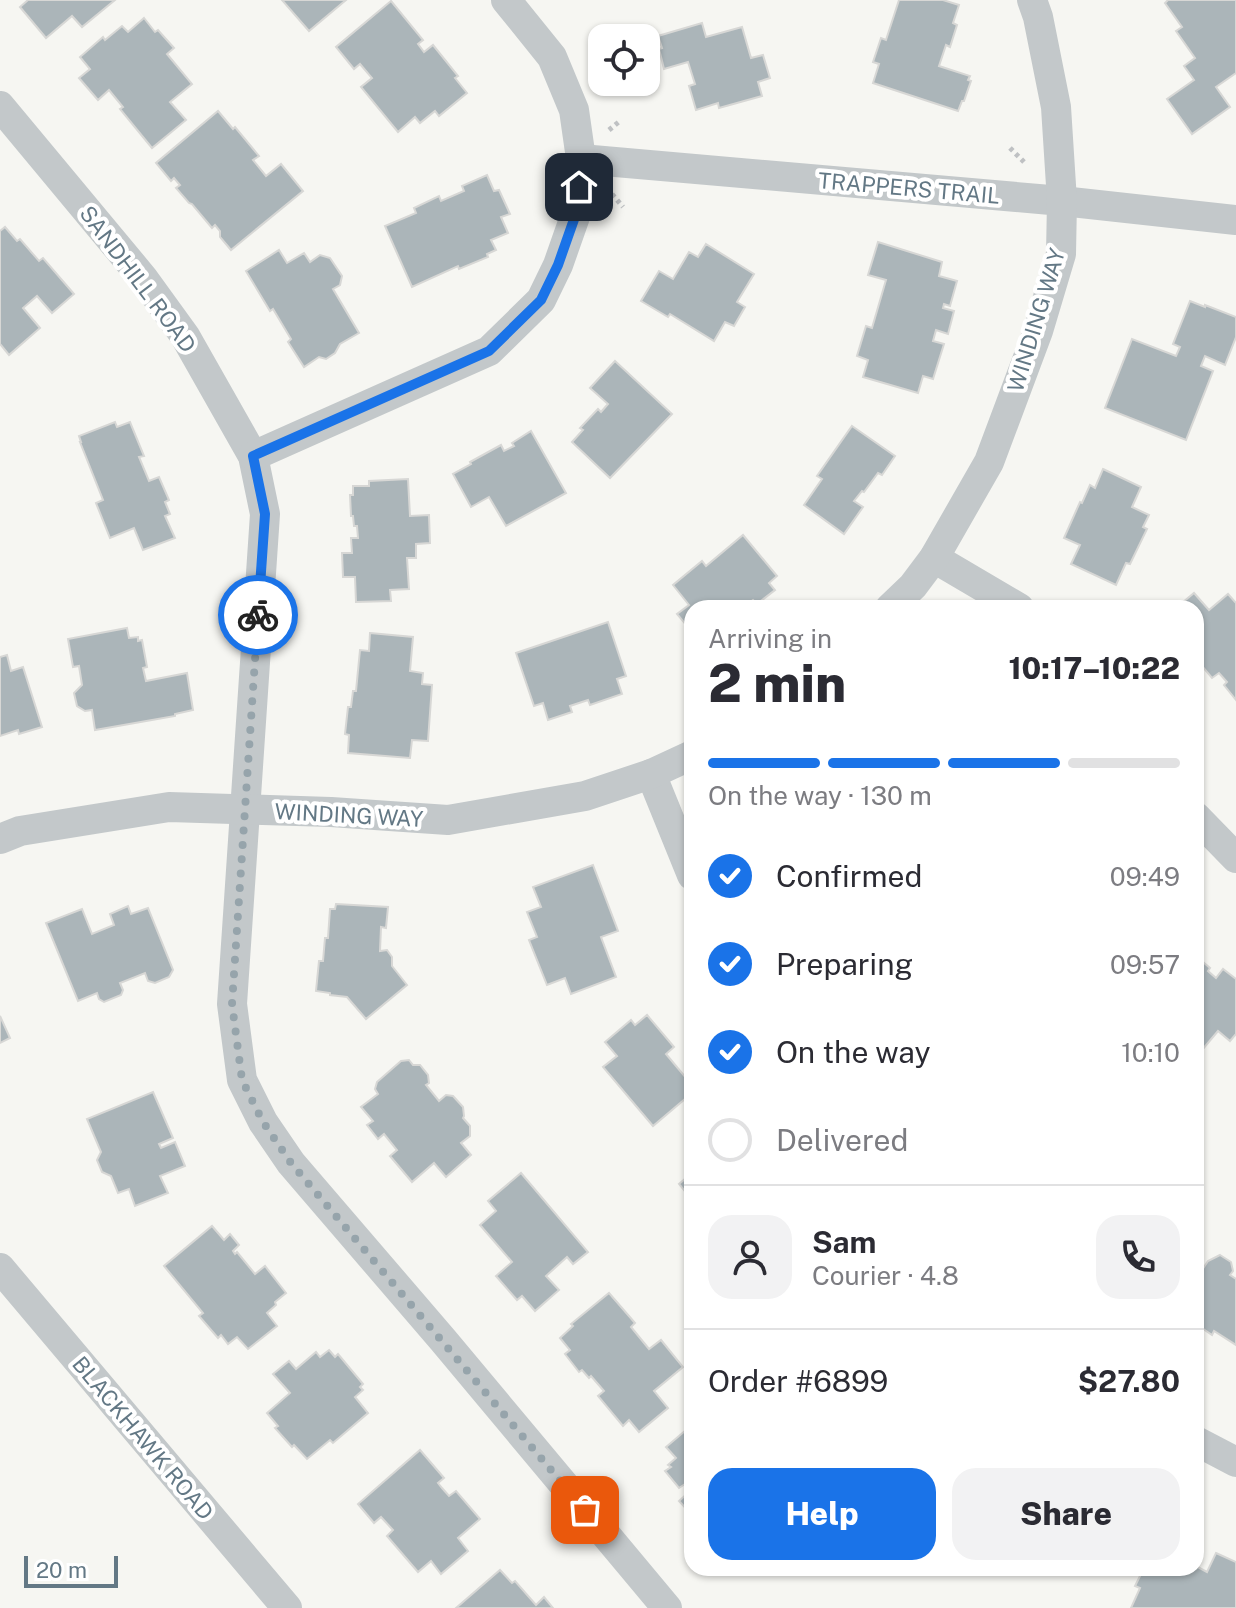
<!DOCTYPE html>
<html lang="en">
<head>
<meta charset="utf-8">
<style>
  :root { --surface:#fff; --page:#f2f2f3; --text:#2b2b33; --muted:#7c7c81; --line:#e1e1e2; --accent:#1a73e8 }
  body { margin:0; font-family:"Public Sans",sans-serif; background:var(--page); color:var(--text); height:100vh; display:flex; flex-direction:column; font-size:30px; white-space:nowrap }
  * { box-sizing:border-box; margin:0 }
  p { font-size:26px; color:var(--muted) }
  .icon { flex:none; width:44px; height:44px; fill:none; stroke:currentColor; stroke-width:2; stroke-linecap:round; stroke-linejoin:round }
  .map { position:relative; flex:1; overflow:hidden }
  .details { position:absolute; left:684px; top:600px; width:520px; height:976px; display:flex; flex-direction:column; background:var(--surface); border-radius:24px; box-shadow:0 2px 6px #0004 }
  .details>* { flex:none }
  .fabs { position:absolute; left:588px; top:24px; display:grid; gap:16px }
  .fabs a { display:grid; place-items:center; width:72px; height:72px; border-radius:16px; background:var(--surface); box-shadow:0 2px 6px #0004; font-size:40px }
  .scale { position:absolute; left:24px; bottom:20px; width:94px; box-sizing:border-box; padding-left:8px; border:4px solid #637885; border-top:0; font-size:22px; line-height:28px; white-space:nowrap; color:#637885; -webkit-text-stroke:6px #fff; paint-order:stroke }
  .pin { position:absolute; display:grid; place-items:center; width:68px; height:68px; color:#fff; margin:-34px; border-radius:16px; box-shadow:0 4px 12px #0006 }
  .courier { position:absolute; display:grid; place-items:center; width:80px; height:80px; margin:-40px; border:6px solid #1a73e8; border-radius:50%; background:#fff; color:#222; box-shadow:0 2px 10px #0007 }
  .headline em { font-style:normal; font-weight:800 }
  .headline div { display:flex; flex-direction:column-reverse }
  .headline { display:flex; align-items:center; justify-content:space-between; height:136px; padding:0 24px }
  h1 { font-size:52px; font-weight:800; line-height:60px }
  .bar { display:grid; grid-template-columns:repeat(4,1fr); gap:12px 8px; align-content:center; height:96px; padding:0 24px }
  .bar i { height:10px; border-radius:6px; background:var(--line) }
  .bar .active { background:var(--accent) }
  .bar p { grid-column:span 4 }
  .line { display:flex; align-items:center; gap:20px; padding:0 24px; border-top:2px solid var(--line) }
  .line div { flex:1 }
  .round { display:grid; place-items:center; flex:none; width:84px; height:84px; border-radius:24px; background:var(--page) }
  ol { padding:0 24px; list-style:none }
  li { display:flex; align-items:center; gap:24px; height:88px }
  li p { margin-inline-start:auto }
  li .icon { padding:8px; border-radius:50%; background:var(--accent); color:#fff; stroke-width:4 }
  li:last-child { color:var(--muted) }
  li i { width:44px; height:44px; border:4px solid var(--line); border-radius:50% }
  .action { display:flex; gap:16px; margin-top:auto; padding:16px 24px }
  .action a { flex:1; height:92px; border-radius:24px; background:var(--accent); color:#fff; font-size:32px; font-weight:800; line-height:92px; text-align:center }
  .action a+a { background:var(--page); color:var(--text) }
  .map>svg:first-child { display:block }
  .building { fill:#abb5b9; stroke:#d7d7d5; stroke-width:2 }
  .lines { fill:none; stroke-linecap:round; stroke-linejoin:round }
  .path { stroke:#bfc1c3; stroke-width:5; stroke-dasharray:4 4; stroke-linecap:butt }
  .minor { stroke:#c3c8ca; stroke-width:30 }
  .done { stroke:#96a4ab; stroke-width:8; stroke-dasharray:0 14.4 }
  .route { stroke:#1a73e8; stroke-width:10 }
  .labels { text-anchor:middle; stroke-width:8; stroke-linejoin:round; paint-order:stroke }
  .street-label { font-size:22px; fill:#637885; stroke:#fff }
</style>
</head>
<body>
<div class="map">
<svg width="1236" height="1608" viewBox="0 0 1236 1608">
  <rect width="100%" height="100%" fill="#f6f6f2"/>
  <g class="building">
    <polygon points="28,0 115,0 82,27 72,16 46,38 20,7"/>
    <polygon points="282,0 346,0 309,31"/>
    <polygon points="899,0 943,0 959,5 953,23 957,25 950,47 946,45 939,66 970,76 968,80 971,81 964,101 962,101 958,111 873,83 879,64 873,62 881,38 886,40"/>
    <polygon points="1168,0 1236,0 1236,73 1216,87 1230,107 1192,134 1167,99 1194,80 1184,66 1195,58 1176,31 1182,27 1165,3"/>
    <polygon points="391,1 423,40 418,44 424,52 433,45 458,76 455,78 467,93 439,116 435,111 420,123 415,117 398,132 361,87 372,78 360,64 354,69 336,47"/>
    <polygon points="144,18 155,32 158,30 174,48 167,54 192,84 170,102 186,120 152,148 120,109 123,107 109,90 98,100 79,78 90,69 80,57 103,37 105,40 122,26 128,32"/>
    <polygon points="702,23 706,37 742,27 751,58 763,55 770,78 758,82 762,96 719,108 718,103 696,110 689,86 695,84 688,62 664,69 659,49 662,48 658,36"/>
    <polygon points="218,111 233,129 235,127 259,156 253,160 266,176 281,164 303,191 231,250 220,237 220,231 215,225 212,228 192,204 189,203 176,188 180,185 174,178 171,181 156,163"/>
    <polygon points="487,175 494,191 499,190 510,214 501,217 508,233 491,240 496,250 487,254 488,257 459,269 458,266 412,287 385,226 416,213 414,208 439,196 441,201 464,191 462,186"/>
    <polygon points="5,227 17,241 20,239 39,261 43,258 74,294 52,313 37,296 23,308 40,328 9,355 0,344 0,231"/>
    <polygon points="878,242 942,262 939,276 957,281 950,306 944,304 943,308 954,311 948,334 936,330 933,341 944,344 933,379 923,376 918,393 863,377 868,360 857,356 866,326 872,328 886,280 868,275"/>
    <polygon points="706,244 754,274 737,302 745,307 734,326 725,322 714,341 670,314 668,317 641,301 659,271 673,279 689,252 698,257"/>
    <polygon points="279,250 287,263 304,253 310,262 320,255 330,258 342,276 340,285 333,289 359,333 340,344 335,353 326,359 319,357 304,367 288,342 291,339 273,309 270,311 246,271"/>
    <polygon points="1190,301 1205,307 1205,305 1236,317 1236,337 1225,365 1205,356 1201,366 1213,371 1186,440 1105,408 1132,339 1176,356 1180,347 1173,344"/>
    <polygon points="615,361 672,414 610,478 572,442 583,430 580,428 598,409 601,412 608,404 590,388"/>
    <polygon points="115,422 117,427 130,422 144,456 139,457 149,481 159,477 169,500 165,502 170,514 165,516 175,538 143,550 134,528 110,538 96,503 103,500 80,442 81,442 79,436"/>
    <polygon points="852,426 895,456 882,475 878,473 864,492 862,491 854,501 863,507 844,534 804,505 822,479 817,476"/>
    <polygon points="531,431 566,493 506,526 489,497 471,507 453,474 471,464 470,462 501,445 504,451 514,446 512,443"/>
    <polygon points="1103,469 1141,487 1132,507 1149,515 1143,527 1147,529 1130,564 1126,563 1116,585 1071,564 1080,545 1064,538 1080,502 1082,503 1090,485 1095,488"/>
    <polygon points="408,479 410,516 429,515 430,543 416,544 416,558 407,558 409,589 390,590 391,601 356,602 355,577 343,577 342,553 352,553 351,538 358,538 357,526 354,526 353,516 351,516 350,495 353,495 353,486 369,486 369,481"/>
    <polygon points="743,535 777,576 769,583 775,590 757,604 753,600 745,606 746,608 692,608 692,632 677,614 689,605 673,585 702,561 706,566"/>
    <polygon points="1194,593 1209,610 1228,594 1236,603 1236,700 1224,685 1227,682 1219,673 1212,678 1196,659 1196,608 1176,608"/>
    <polygon points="608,622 626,676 617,679 622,694 590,705 588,700 570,706 572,712 548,720 543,703 534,706 516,653"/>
    <polygon points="127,628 129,638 138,637 138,641 142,640 147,667 143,668 146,681 187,673 193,710 175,714 175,716 95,730 92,710 85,711 77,706 74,693 82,685 79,666 73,667 68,639"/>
    <polygon points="370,633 413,637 410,671 423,673 422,684 432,685 428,741 412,740 410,758 348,753 349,735 345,734 348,707 351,707 353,691 356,691 360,650 369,651"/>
    <polygon points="7,655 11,671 23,667 42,727 19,734 18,730 0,736 0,657"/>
    <polygon points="593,865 618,931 601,937 616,977 571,994 565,978 547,985 529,940 537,937 527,912 541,907 533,887"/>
    <polygon points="336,904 388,907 386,928 381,927 380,951 387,950 392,957 392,966 407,985 366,1019 347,997 330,995 330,993 316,991 319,961 323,961 325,938 328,938 330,909 335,909"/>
    <polygon points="128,906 131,914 148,908 173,970 169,977 155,983 148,981 145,973 120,983 123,990 121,995 104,1002 99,999 97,993 78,1001 46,923 82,909 92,934 114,925 110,914"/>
    <polygon points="1196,956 1210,968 1208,971 1216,978 1223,969 1236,979 1236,1034 1230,1041 1218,1031 1197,1056"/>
    <polygon points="647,1015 674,1047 666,1054 692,1085 692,1093 653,1126 603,1067 617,1056 605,1042 631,1020 635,1025"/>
    <polygon points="0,1016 10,1038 0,1043"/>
    <polygon points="409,1060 413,1065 420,1065 428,1075 429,1083 426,1085 439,1101 446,1095 453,1096 463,1107 464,1116 463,1118 470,1126 470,1136 461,1143 471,1155 446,1177 434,1163 412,1182 390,1156 397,1150 384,1134 378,1139 367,1125 373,1121 361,1107 378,1094 375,1089 377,1082 401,1061"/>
    <polygon points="153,1092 173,1138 159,1144 161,1148 175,1142 185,1166 160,1176 168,1193 135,1206 129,1189 118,1193 111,1176 102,1172 97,1160 101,1152 87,1119"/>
    <polygon points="521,1173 588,1252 573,1264 567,1257 546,1276 559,1290 535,1311 522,1296 517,1300 496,1276 512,1262 480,1225 496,1211 488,1201"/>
    <polygon points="692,1173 692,1200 679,1184"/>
    <polygon points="212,1226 224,1240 230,1234 239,1245 233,1251 235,1254 237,1252 255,1274 265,1266 286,1293 275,1302 276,1305 267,1313 277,1326 248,1349 237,1337 228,1344 221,1335 218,1338 199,1316 203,1313 164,1266"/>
    <polygon points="1220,1255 1231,1262 1233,1271 1230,1275 1236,1279 1236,1345 1214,1331 1212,1335 1196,1324 1196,1279 1208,1261"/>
    <polygon points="609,1293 635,1323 631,1327 649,1349 661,1340 683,1367 654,1391 668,1408 639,1432 629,1420 623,1426 598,1396 604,1391 591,1376 589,1378 582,1370 579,1372 565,1354 570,1350 560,1338 573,1326 571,1324"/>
    <polygon points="329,1350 335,1357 338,1354 363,1384 360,1387 363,1390 355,1397 368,1413 333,1443 330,1440 307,1459 294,1445 292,1447 275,1428 278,1426 267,1413 290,1393 273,1374 289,1361 296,1369 316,1352 320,1357"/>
    <polygon points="692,1425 692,1515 679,1501 690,1491 685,1484 679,1488 665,1471 671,1467 668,1465 676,1458 666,1447"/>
    <polygon points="420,1450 444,1478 438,1483 442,1488 449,1496 456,1491 480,1519 458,1538 468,1551 441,1574 431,1561 418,1572 387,1536 393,1530 381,1517 374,1523 358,1504"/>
    <polygon points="1216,1553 1236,1562 1236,1608 1131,1608 1140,1588 1135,1586 1144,1568 1196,1568 1196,1566 1207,1572"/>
    <polygon points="500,1570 512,1583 515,1581 536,1605 544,1597 553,1608 456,1608"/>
  </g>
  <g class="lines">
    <g class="path">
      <polyline points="609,130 620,121"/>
      <polyline points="1010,148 1024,162"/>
      <polyline points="612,194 623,207"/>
    </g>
    <g class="minor">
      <polyline points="0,106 143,278 185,336 253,456 265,514 232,1004 242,1080 263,1122 291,1163 443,1340 667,1608"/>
      <polyline points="581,159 1062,201 1236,220"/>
      <polyline points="253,456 489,351 541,300 558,265 578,208 581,159 574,110 552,57 506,0"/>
      <polyline points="934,558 1019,608"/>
      <polyline points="890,608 913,586 934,558 989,462 1038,331 1061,254 1062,201 1056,107 1038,17 1032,0"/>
      <polyline points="651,774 692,875"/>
      <polyline points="1196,817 1236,858"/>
      <polyline points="0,839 20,831 169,807 331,812 448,820 585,796 651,774 692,755"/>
      <polyline points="0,1268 287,1608"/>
      <polyline points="1196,1441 1236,1462"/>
    </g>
  </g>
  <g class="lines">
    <polyline class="done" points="258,615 232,1004 242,1080 263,1122 291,1163 585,1510"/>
    <polyline class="route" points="258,615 265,514 253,456 489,351 541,300 558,265 578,208 579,187"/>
  </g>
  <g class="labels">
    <g class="street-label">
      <text transform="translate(909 188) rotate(5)" y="8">TRAPPERS TRAIL</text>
      <text transform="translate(138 279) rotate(53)" y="8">SANDHILL ROAD</text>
      <text transform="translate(1036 320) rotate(-73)" y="8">WINDING WAY</text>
      <text transform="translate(349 815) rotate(3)" y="8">WINDING WAY</text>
      <text transform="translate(143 1438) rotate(50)" y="8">BLACKHAWK ROAD</text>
    </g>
  </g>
</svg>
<div class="fabs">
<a><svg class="icon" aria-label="locate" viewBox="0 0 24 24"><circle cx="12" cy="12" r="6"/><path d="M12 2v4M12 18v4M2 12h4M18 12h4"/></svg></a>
</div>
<div class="scale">20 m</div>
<div class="pin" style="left:585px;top:1510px;background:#ea580c"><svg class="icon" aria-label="bag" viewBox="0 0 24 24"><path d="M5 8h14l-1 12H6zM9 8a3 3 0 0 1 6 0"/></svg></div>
<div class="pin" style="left:579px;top:187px;background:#1f2937"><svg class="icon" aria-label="home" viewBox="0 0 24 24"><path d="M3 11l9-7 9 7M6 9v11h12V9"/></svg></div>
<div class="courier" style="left:258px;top:615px"><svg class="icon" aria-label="bike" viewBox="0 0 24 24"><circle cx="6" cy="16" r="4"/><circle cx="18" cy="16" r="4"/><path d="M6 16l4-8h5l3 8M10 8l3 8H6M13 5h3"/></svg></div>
<section class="details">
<div class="headline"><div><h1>2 min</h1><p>Arriving in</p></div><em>10:17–10:22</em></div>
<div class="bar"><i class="active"></i><i class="active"></i><i class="active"></i><i></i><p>On the way · 130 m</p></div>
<ol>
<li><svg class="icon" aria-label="check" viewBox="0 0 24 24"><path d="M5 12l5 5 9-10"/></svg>Confirmed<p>09:49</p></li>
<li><svg class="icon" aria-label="check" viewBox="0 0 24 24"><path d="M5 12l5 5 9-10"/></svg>Preparing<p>09:57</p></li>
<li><svg class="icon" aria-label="check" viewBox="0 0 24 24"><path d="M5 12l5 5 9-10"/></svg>On the way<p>10:10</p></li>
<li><i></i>Delivered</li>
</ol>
<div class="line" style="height:144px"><a class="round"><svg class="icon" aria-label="person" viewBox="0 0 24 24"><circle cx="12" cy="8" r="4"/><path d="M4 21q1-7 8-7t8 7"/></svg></a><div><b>Sam</b><p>Courier · 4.8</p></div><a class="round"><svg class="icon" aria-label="phone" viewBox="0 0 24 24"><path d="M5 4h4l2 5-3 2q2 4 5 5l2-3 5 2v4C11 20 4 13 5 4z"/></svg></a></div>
<div class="line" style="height:104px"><div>Order #6899</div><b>$27.80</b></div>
<div class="action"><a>Help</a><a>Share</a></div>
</section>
</div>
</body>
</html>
